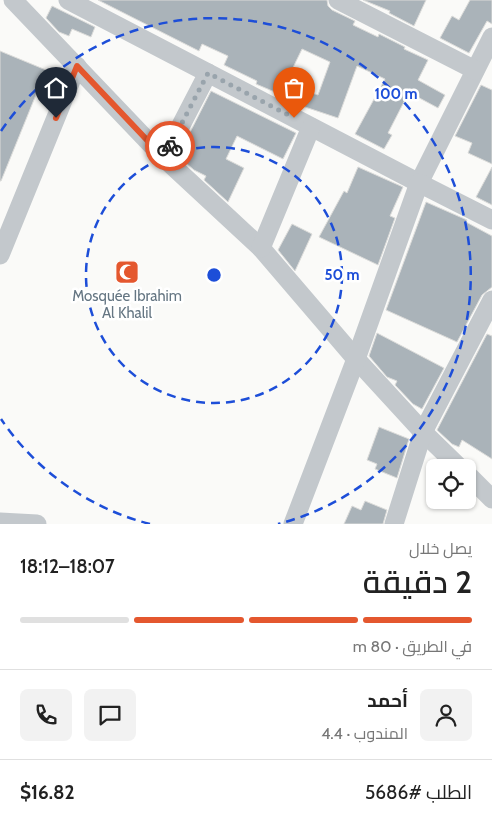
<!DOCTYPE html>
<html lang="ar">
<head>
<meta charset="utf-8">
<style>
  :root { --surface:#fff; --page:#f2f2f2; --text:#222; --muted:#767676; --line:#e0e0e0; --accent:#e4572e }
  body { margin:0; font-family:Cabin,Cairo,sans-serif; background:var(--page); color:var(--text); direction:rtl; height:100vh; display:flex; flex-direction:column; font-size:19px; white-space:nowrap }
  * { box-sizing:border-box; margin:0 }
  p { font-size:16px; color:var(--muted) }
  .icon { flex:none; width:28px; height:28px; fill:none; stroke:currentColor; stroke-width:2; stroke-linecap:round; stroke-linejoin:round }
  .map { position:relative; height:524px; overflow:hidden; direction:ltr }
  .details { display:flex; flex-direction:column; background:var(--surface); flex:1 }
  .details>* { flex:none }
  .buttons { position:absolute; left:426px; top:459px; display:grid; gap:10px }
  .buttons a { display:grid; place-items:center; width:50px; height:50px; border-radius:8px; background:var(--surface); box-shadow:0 1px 4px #0004; font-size:25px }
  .pin { position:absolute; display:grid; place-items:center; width:42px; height:42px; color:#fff; margin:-51px -21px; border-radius:50% 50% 50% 0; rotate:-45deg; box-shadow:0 0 5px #0007 }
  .pin .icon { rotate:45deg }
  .courier { position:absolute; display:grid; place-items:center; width:50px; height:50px; margin:-25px; border:4px solid #e4572e; border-radius:50%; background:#fff; color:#222; box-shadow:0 1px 6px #0007 }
  .summary em { font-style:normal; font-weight:600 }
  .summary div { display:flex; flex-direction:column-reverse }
  .summary { display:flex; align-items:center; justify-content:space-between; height:85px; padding:0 20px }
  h1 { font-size:32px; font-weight:600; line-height:38px }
  .bar { display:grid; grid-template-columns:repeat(4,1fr); gap:8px 5px; align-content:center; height:60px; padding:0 20px }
  .bar i { height:6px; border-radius:4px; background:var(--line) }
  .bar .active { background:var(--accent) }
  .bar p { grid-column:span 4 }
  .line { display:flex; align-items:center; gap:12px; padding:0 20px; border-top:1px solid var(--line) }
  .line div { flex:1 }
  .round { display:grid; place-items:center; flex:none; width:52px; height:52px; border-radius:8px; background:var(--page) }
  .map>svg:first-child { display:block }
  .building { fill:#aab3b9; stroke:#dcdcda; fill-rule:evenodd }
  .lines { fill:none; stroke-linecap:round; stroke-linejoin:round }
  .street { stroke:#c3c8cc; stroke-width:19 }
  .done { stroke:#99a4ac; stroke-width:5; stroke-dasharray:0 9 }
  .route { stroke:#e4572e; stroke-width:6 }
  .ring { fill:none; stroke:#1d4ed8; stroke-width:2.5; stroke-dasharray:9 6 }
  .labels { text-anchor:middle; stroke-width:5; stroke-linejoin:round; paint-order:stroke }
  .poi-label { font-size:15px; fill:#657683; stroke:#fff }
  .centre { fill:#1d4ed8; stroke:#fff; stroke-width:2.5 }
  .ring-label { font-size:15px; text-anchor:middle; font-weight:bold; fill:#1d4ed8; stroke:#fff; stroke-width:5; stroke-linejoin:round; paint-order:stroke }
</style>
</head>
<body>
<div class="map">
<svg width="492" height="524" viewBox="0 0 492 524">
  <rect width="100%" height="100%" fill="#fafaf8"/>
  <g class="building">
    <path d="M98,0h229l1,6 4,4 23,11 -2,4 25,12 1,-3 26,13 -1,2 24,11 -10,20 27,15 -7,13 -26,-14 -2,4 -3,-2 -19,37 4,2 -8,14 -29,-15 30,-55 -28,-13 -19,52 -36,-12 1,-2 -47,-20 1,-3 -33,-16 4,-9 -26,-12 -3,7zM302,49l28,13 -12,33 -33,-11z"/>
    <polygon points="363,0 426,0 414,26 389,13 390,11"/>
    <polygon points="470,0 492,0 492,24 487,21 469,53 440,38 452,16 459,20"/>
    <polygon points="52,6 95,27 91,37 72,29 69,36 59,32 46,18"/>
    <polygon points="0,51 46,70 1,181 0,181"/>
    <polygon points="481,85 492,90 492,164 468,153 472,143 455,136"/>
    <polygon points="211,91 296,133 283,159 237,136 226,159 244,168 228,202 204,180 206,176 194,170 178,156"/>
    <polygon points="358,167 403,187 390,216 395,218 378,265 319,237 344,191 347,193"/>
    <polygon points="492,167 492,205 476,197"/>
    <polygon points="426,202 467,220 466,222 492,236 492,287 482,295 457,342 386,310"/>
    <polygon points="292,224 312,234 295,271 278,250"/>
    <polygon points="377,333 444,368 422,409 413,404 395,385 397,381 387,377 369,356"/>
    <polygon points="487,334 492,336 492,459 462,440 459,447 452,444 437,430"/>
    <polygon points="379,427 409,439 397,478 375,469 377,464 367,460"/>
    <polygon points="365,501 387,510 383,524 344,524 352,506 361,510"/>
  </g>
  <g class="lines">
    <g class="street">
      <polyline points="13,0 164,158 261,248 356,359 423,432 460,468"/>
      <polyline points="68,0 419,183 492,37"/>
      <polyline points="338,0 475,70"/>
      <polyline points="164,158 208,73"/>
      <polyline points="261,248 311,127"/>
      <polyline points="0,255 77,66"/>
      <polyline points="468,475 492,499"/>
      <polyline points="0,522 37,524"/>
      <polyline points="293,524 356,359 419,183 492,220"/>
      <polyline points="394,524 423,432 492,300"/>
    </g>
  </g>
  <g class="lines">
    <polyline class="done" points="170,146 208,73 294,118"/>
    <polyline class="route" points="56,118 77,66 164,158 170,146"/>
  </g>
  <g class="ring">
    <circle cx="214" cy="275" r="128"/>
    <path d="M150 524A257 257 0 0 1 1 419M1 131A257 257 0 1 1 278 524"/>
  </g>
  <defs>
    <g id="mosque-square" transform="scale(1.25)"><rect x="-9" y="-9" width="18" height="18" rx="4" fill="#e4572e" stroke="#fff"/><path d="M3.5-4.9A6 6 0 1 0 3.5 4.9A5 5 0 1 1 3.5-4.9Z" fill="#fff"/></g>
  </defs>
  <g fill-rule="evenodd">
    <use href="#mosque-square" x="127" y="272"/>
  </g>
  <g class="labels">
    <g class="poi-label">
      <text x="127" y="301">Mosquée Ibrahim<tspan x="127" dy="17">Al Khalil</tspan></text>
    </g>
  </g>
  <circle cx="214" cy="275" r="8" class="centre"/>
  <g class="ring-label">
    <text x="396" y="99">100 m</text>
    <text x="342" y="280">50 m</text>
  </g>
</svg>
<div class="buttons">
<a><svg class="icon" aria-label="locate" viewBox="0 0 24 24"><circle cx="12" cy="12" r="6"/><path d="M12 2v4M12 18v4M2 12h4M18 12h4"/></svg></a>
</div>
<div class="pin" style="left:294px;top:118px;background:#ea580c"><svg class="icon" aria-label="bag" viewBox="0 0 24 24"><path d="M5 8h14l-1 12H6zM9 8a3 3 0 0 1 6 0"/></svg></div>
<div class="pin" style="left:56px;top:118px;background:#1f2937"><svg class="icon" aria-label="home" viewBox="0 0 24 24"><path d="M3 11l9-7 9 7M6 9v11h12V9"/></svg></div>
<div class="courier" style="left:170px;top:146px"><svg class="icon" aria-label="bike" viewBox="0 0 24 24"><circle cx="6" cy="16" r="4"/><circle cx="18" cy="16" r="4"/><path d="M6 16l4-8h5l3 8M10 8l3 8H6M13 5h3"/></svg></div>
</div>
<section class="details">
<div class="summary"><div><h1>2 دقيقة</h1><p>يصل خلال</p></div><em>18:07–18:12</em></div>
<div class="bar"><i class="active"></i><i class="active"></i><i class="active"></i><i></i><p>في الطريق · 80 m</p></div>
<div class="line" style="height:90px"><a class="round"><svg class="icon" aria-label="person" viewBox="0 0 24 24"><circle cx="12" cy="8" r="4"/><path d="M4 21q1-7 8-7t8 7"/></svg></a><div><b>أحمد</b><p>المندوب · 4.4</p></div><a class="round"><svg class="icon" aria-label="chat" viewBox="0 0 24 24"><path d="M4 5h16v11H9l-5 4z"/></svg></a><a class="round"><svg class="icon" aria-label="phone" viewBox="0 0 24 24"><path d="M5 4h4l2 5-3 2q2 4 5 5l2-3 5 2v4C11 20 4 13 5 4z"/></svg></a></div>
<div class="line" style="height:65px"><div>الطلب #5686</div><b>$16.82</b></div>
</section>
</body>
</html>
